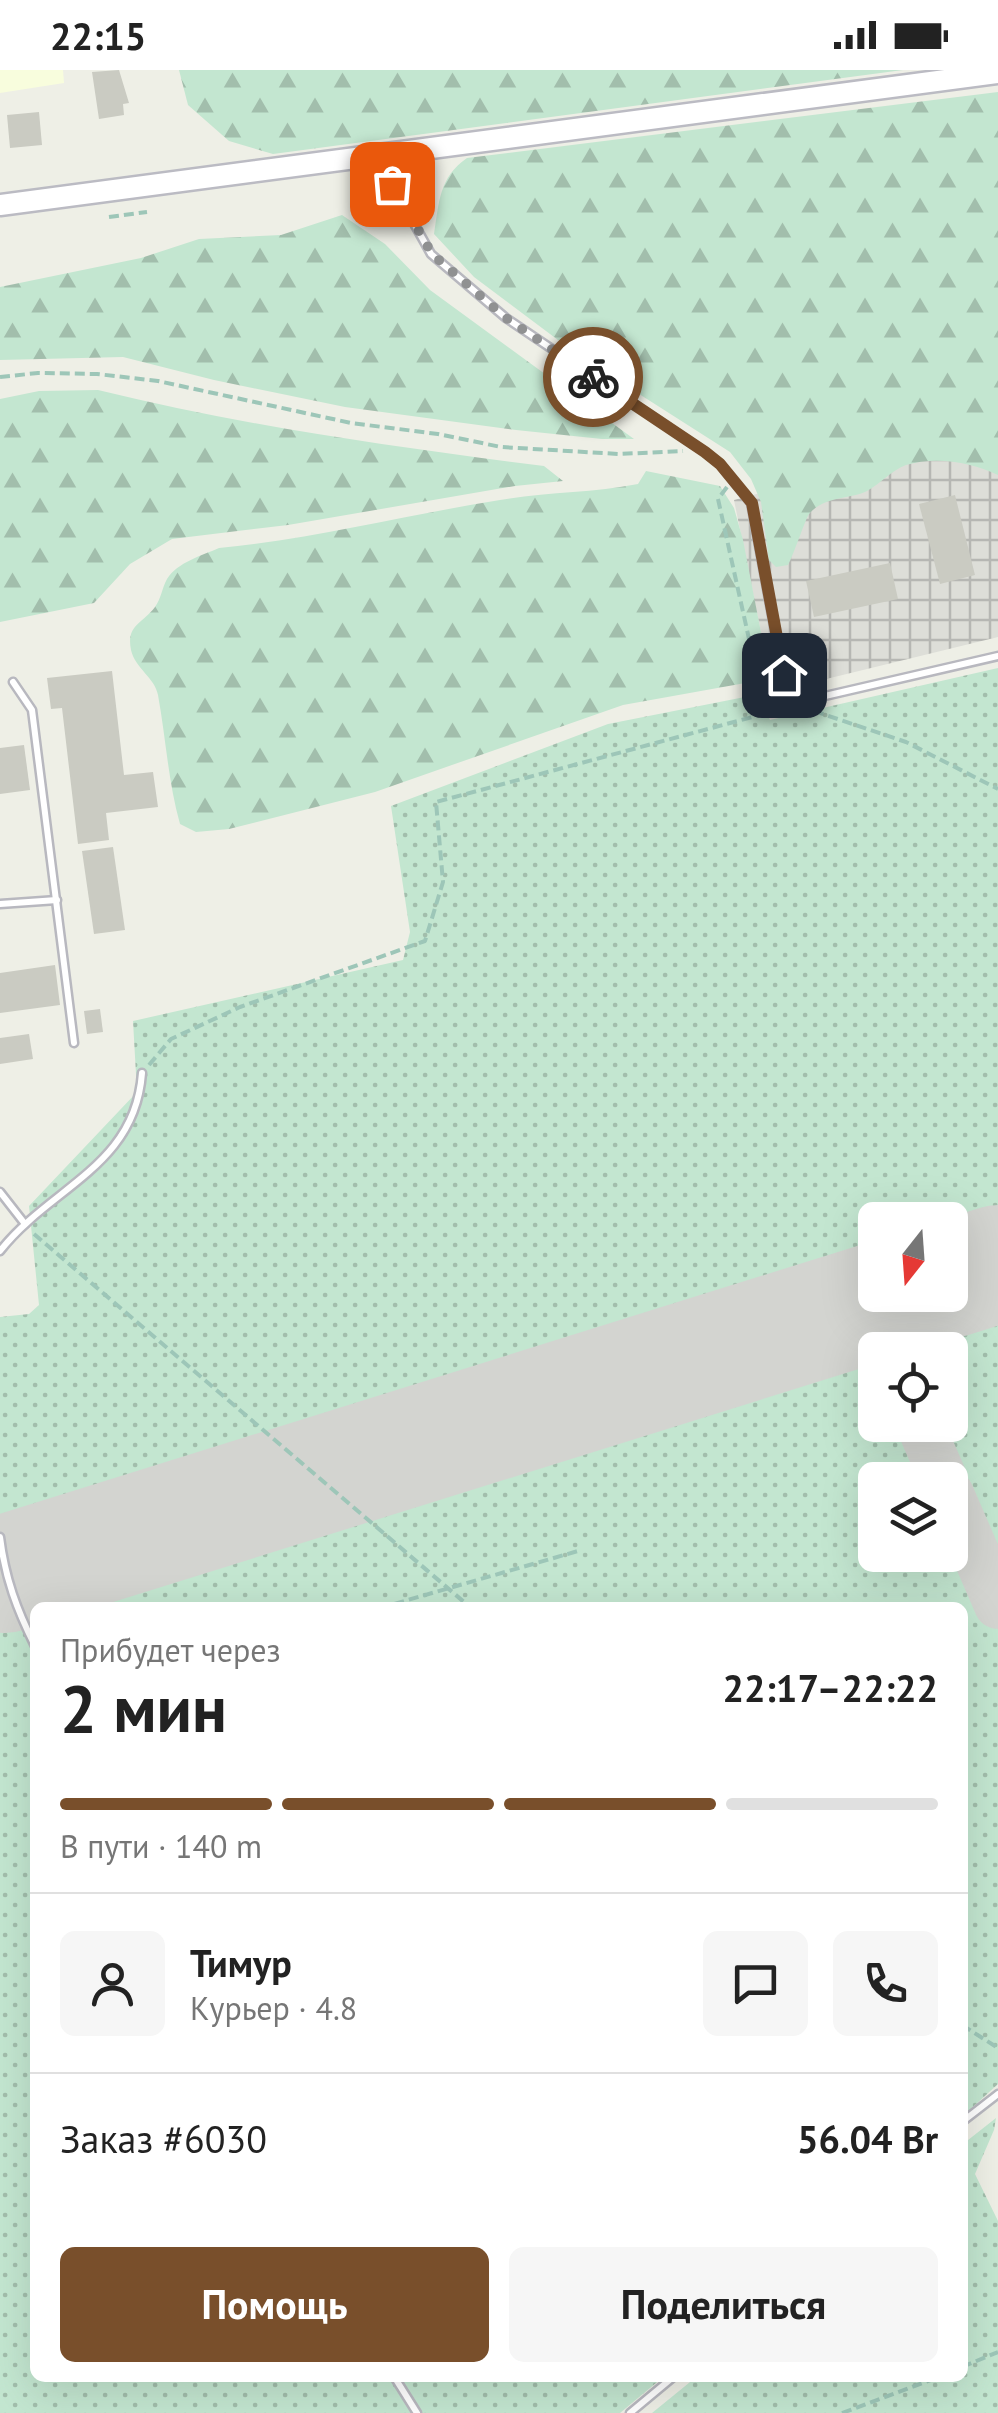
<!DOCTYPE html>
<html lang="ru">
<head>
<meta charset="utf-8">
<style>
  :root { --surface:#fff; --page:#f6f6f6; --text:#222; --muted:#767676; --line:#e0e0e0; --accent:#794f2b }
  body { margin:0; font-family:"PT Sans",sans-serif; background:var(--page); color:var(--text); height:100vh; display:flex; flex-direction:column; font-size:38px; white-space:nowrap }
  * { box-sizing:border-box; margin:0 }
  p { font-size:32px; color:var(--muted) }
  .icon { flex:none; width:55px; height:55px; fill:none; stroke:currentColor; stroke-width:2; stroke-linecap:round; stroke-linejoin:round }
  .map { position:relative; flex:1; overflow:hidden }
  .side { position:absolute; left:30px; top:1532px; width:938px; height:780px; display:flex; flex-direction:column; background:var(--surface); border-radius:15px; box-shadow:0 10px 40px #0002 }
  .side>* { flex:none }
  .needle { width:65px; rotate:197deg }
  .fabs { position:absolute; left:858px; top:1132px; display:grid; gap:20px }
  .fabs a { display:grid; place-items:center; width:110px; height:110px; border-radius:15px; background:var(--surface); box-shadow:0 10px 40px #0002; font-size:50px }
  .pin { position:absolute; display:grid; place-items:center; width:85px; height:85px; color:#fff; margin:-42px; border-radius:20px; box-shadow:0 5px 15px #0006 }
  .courier { position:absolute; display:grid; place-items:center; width:100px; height:100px; margin:-50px; border:8px solid #794f2b; border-radius:50%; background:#fff; color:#222; box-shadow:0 2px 12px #0007 }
  .head em { font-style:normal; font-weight:800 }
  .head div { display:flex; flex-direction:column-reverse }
  .head { display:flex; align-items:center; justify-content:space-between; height:170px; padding:0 30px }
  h1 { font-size:65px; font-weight:800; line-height:75px }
  .bar { display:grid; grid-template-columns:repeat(4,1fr); gap:15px 10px; align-content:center; height:120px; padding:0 30px }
  .bar i { height:12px; border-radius:8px; background:var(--line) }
  .bar .on { background:var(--accent) }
  .bar p { grid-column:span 4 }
  .line { display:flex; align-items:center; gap:25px; padding:0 30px; border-top:2px solid var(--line) }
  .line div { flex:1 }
  .round { display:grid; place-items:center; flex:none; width:105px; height:105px; border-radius:15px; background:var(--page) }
  .button { display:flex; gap:20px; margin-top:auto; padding:20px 30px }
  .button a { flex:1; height:115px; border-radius:15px; background:var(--accent); color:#fff; font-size:40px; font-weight:800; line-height:115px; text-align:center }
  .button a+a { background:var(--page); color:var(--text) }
  .status { display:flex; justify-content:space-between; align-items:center; height:70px; padding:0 50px; background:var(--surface); direction:ltr }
  .status svg { height:28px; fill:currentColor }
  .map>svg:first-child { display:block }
  .commercial { fill:#f8fddd }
  .industrial { fill:url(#industrial-grid) }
  .grass { fill:url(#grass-dots); fill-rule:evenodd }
  .forest { fill:url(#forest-firs) }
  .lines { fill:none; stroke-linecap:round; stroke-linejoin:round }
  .taxiway { stroke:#d3d4d0; stroke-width:48 }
  .runway { stroke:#d3d4d0; stroke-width:118 }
  .building { fill:#cacbc2 }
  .lane-casing { stroke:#b8b8bf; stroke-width:11 }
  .secondary-casing { stroke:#bbbbc3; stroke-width:25 }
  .path { stroke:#9dc6b8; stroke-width:4; stroke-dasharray:10 5; stroke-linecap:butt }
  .lane { stroke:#fff; stroke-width:6 }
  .secondary { stroke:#fff; stroke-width:20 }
  .done { stroke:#909192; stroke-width:10; stroke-dasharray:0 18 }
  .route { stroke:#794f2b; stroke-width:12 }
</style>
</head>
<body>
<div class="status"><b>22:15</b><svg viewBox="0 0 49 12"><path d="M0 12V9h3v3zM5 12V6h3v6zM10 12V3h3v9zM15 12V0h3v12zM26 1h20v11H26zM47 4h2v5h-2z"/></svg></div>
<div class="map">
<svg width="998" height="2343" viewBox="0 0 998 2343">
  <defs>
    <pattern id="industrial-grid" width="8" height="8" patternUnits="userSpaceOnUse" patternTransform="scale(2.5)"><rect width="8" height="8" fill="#ddded8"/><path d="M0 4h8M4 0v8" fill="none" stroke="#b6b7b3"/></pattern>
    <pattern id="grass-dots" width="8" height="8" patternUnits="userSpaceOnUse" patternTransform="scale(2.5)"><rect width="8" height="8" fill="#c3e6d0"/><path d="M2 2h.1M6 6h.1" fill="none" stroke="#a2beac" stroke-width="1.8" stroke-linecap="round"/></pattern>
    <pattern id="forest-firs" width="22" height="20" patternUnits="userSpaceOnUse" patternTransform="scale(2.5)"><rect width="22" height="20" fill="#c3e6d0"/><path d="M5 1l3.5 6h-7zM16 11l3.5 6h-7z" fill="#a2beac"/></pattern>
  </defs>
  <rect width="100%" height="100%" fill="#eeefe6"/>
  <polygon class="commercial" points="0,0 63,0 64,13 0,23"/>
  <polygon class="industrial" points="998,359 998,567 773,622 734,430"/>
  <g class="grass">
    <path d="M998,598v1416l-35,32 -1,-508h-927v770h627l-42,35h-620v-1096l29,-3 10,-9 -10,-99 108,-114 -4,-71 270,-61 7,-28 -19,-126 217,-82 152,-30 10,26zM875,1150h75v75h-75zM875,1280h75v75h-75zM875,1410h75v75h-75z"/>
    <polygon points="996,2048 994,2060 975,2104 998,2151 998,2343 652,2343 695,2308 962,2308 963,2074"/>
  </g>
  <g class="forest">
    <polygon points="179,0 903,0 273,84 229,71 188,35"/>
    <path d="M998,22v383c-26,-13 -63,-19 -92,-10 -14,5 -26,19 -39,26 -19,9 -43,5 -58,23 -4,6 -15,40 -21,51l-12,2 -7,-7 -8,-58 -10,-23 -21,-27 -152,-97 -104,-78 -40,-43c5,-31 5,-57 33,-76z"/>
    <polygon points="342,145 385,174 430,220 634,369 602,369 516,360 345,337 214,310 123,287 0,290 0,217 141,188 199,169 281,165"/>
    <path d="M98,320c147,36 296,57 446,76l19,15 -48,5 -227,39 -116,14 -42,25 -36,39 -94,19v-223l39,-8z"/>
    <path d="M646,401l74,15 14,22 9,32 22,113 3,19 -6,8 -139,25 -248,87 -146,37 -33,3 -16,-8c-12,-43 -14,-85 -22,-129 -3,-17 -23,-27 -27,-45 -5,-25 11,-26 24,-43 6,-8 7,-19 12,-28 11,-17 34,-23 52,-31 94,-9 187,-33 281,-48 46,-8 92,-7 138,-16z"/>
  </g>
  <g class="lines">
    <g class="taxiway">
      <polyline points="887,1228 884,1271 887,1280"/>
      <polyline points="920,1355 944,1410"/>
      <polyline points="950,1424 998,1535"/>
    </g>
    <g class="runway">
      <polyline points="950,1209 998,1194"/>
      <polyline points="5,1504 898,1225"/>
    </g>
  </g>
  <g class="building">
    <polygon points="119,0 129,33 123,34 124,45 99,49 92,2"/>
    <polygon points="39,42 42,75 10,78 7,45"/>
    <polygon points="955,425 975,505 940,514 919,434"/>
    <polygon points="890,493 898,529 814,547 806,511"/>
    <polygon points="112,601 124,705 153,702 158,737 106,743 109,770 78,774 62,638 51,639 47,608"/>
    <polygon points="24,675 30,720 0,724 0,678"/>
    <polygon points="113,777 125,860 94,864 82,781"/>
    <polygon points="55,895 60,935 0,943 0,903"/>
    <polygon points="100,939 103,962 87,964 84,941"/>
    <polygon points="29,964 33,989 0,994 0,968"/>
  </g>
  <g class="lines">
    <g class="lane-casing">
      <g id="lane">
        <polyline points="388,88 392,114 431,184 506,248 705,382 720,394 751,433 783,605"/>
        <polyline points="13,612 32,640 74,973"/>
        <polyline points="798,635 825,626 998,586"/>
        <polyline points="0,834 57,830"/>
        <polyline points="0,1122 25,1154"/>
        <path d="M0,1181c50,-64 135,-84 142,-178"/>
        <path d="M0,1467c5,41 17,73 35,109"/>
        <polyline points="962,2052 998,2024"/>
        <polyline points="395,2308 417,2343"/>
        <polyline points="630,2343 672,2308"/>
      </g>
    </g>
    <g class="secondary-casing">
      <polyline id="secondary" points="0,135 998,3"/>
    </g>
    <g class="path">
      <polyline points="109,147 147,142"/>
      <polyline points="0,307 38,303 97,304 158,311 351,353 438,364 501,377 619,384 683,381"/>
      <polyline points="727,417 718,429 755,596 773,642"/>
      <polyline points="814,641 906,672 998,719"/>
      <polyline points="149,995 171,969 240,937 425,871 443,812 436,732 786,638"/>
      <polyline points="34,1164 471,1538"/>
      <polyline points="380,1538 578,1481"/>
      <polyline points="962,1955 998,1978"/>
      <polyline points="962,2297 998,2282"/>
      <polyline points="842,2343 936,2308"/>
    </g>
    <use href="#lane" class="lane"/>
    <use href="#secondary" class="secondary"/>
  </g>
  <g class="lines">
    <polyline class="done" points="392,114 432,184 506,248 593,307"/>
    <polyline class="route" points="593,307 705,382 720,394 752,433 784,605"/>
  </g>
</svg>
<div class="fabs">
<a><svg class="needle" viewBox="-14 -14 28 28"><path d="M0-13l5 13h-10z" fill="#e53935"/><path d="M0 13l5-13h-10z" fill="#767676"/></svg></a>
<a><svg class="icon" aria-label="locate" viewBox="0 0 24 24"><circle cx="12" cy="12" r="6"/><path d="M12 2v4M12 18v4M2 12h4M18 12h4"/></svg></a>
<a><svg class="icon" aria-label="layers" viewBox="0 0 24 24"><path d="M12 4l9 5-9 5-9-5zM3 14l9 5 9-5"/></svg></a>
</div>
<div class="pin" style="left:392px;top:114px;background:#ea580c"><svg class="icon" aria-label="bag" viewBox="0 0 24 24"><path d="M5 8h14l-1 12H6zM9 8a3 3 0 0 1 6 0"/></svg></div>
<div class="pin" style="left:784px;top:605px;background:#1f2937"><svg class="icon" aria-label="home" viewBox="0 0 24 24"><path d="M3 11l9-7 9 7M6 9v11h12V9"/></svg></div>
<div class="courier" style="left:593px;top:307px"><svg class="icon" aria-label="bike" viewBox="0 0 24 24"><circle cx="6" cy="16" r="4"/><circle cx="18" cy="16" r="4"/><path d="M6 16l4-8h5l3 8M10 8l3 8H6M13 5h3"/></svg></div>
<section class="side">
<div class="head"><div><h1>2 мин</h1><p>Прибудет через</p></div><em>22:17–22:22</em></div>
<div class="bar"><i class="on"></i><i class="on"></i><i class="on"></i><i></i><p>В пути · 140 m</p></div>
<div class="line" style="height:180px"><a class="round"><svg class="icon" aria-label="person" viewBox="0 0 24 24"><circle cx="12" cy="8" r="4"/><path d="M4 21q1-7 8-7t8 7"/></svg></a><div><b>Тимур</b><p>Курьер · 4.8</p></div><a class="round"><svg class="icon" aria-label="chat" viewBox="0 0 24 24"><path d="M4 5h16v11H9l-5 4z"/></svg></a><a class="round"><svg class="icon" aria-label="phone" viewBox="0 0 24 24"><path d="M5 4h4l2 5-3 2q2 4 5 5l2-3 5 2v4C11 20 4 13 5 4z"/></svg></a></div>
<div class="line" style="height:130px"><div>Заказ #6030</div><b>56.04 Br</b></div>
<div class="button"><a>Помощь</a><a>Поделиться</a></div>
</section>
</div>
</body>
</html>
